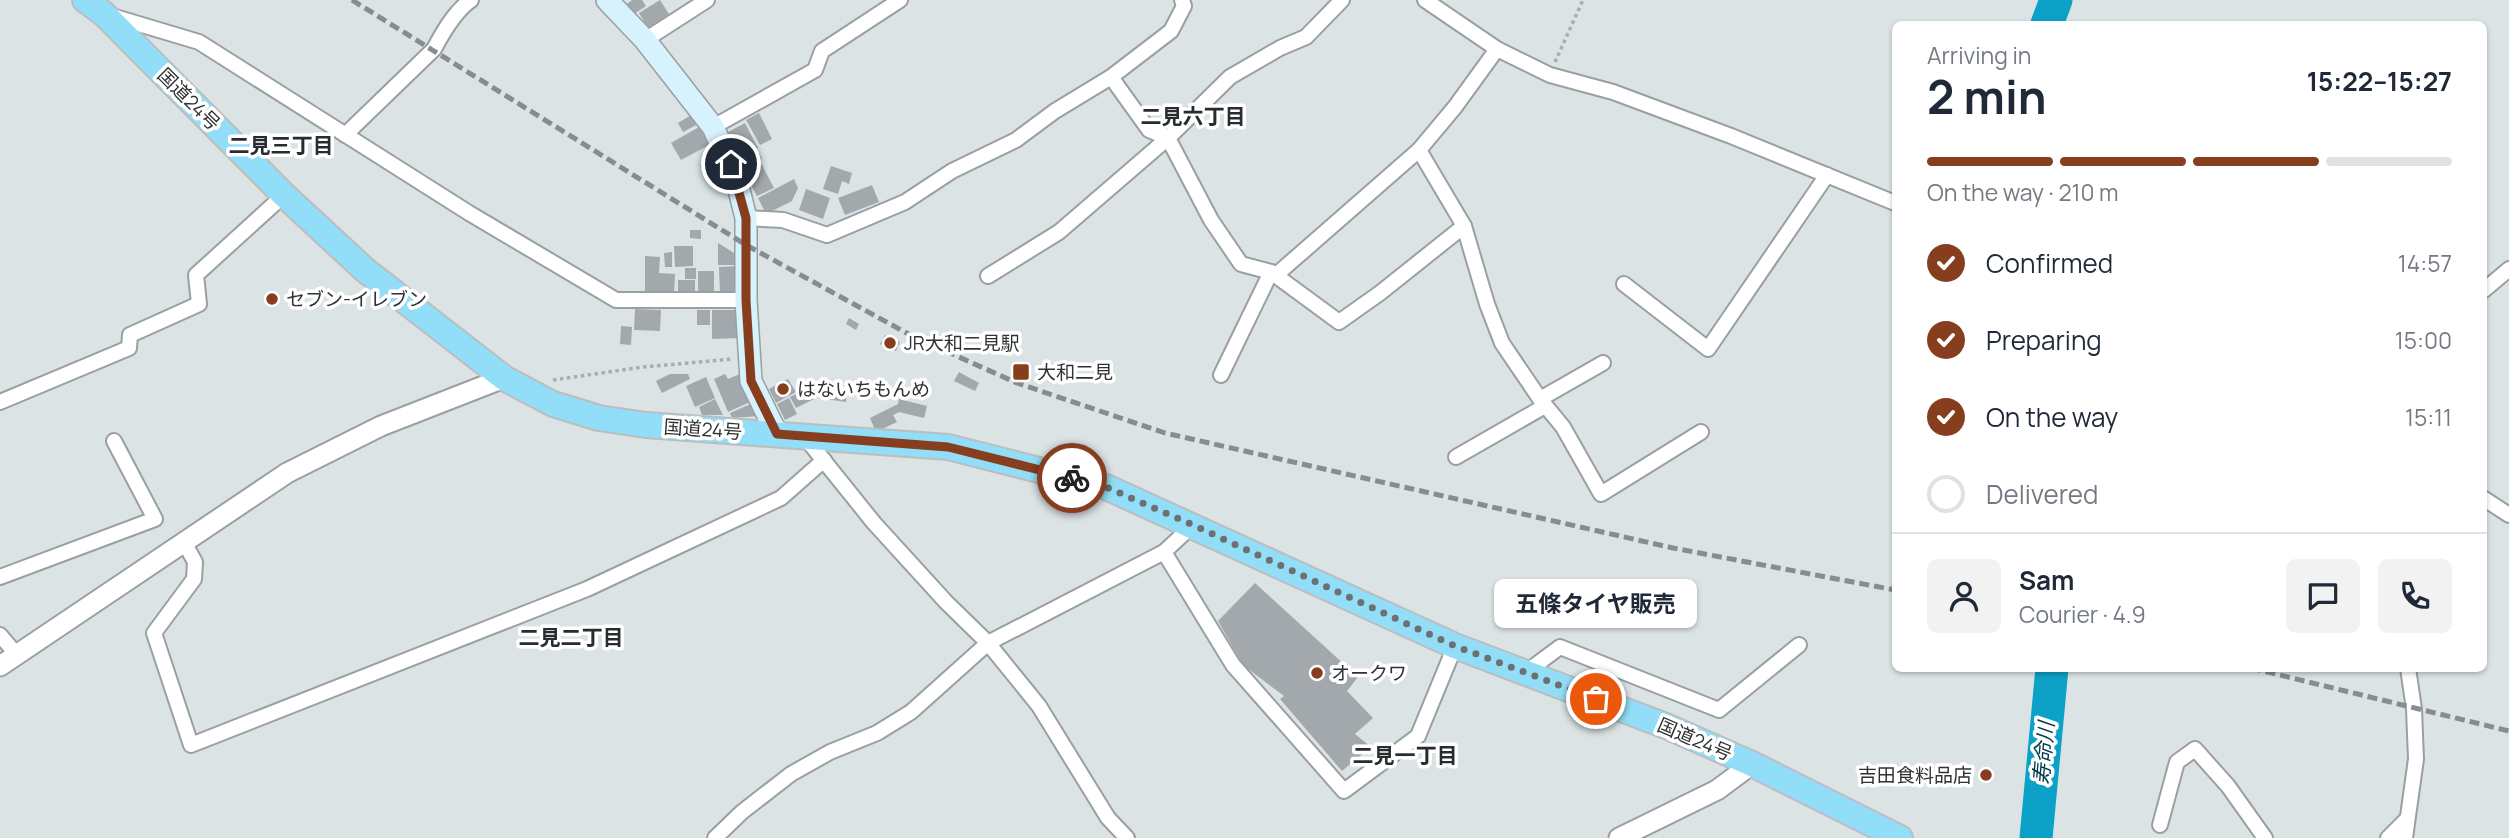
<!DOCTYPE html>
<html lang="en">
<head>
<meta charset="utf-8">
<style>
  :root { --surface:#fff; --page:#f2f2f3; --text:#1f2937; --muted:#747a83; --line:#e0e1e3; --accent:#863e1f }
  body { margin:0; font-family:Manrope,"Noto Sans JP",sans-serif; background:var(--page); color:var(--text); height:100vh; display:flex; flex-direction:column; font-size:26px; white-space:nowrap }
  * { box-sizing:border-box; margin:0 }
  p { font-size:23px; color:var(--muted) }
  .icon { flex:none; width:38px; height:38px; fill:none; stroke:currentColor; stroke-width:2; stroke-linecap:round; stroke-linejoin:round }
  .map { position:relative; flex:1; overflow:hidden }
  .side { position:absolute; left:1892px; top:21px; width:595px; height:651px; display:flex; flex-direction:column; background:var(--surface); border-radius:10px; box-shadow:0 2px 5px #0004 }
  .side>* { flex:none }
  .pin { position:absolute; display:grid; place-items:center; width:60px; height:60px; color:#fff; margin:-30px; border:4px solid #fff; border-radius:50%; box-shadow:0 2px 7px #0007 }
  .courier { position:absolute; display:grid; place-items:center; width:70px; height:70px; margin:-35px; border:5px solid #863e1f; border-radius:50%; background:#fff; color:#222; box-shadow:0 2px 9px #0007 }
  .bubble { position:absolute; height:49px; border-radius:10px; background:var(--surface); box-shadow:0 2px 5px #0004; font-size:23px; font-weight:700; line-height:49px; text-align:center }
  .overview em { font-style:normal; font-weight:700 }
  .overview div { display:flex; flex-direction:column-reverse }
  .overview { display:flex; align-items:center; justify-content:space-between; height:119px; padding:0 35px }
  h1 { font-size:46px; font-weight:700; line-height:52px }
  .bar { display:grid; grid-template-columns:repeat(4,1fr); gap:10px 7px; align-content:center; height:84px; padding:0 35px }
  .bar i { height:9px; border-radius:5px; background:var(--line) }
  .bar .current { background:var(--accent) }
  .bar p { grid-column:span 4 }
  .line { display:flex; align-items:center; gap:18px; padding:0 35px; border-top:2px solid var(--line) }
  .line div { flex:1 }
  .round { display:grid; place-items:center; flex:none; width:74px; height:74px; border-radius:10px; background:var(--page) }
  ol { padding:0 35px; list-style:none }
  li { display:flex; align-items:center; gap:21px; height:77px }
  li p { margin-inline-start:auto }
  li .icon { padding:7px; border-radius:50%; background:var(--accent); color:#fff; stroke-width:4 }
  li:last-child { color:var(--muted) }
  li i { width:38px; height:38px; border:4px solid var(--line); border-radius:50% }
  .map>svg:first-child { display:block }
  .lines { fill:none; stroke-linecap:round; stroke-linejoin:round }
  .river { stroke:#0ca1c7; stroke-width:33 }
  .building { fill:#a2a8ab }
  .minor-casing { stroke:#999fa2; stroke-width:18 }
  .tertiary-casing { stroke:#999fa2; stroke-width:23 }
  .secondary-casing { stroke:#999fa2; stroke-width:24 }
  .trunk-casing { stroke:#bcbdbe; stroke-width:28 }
  .path { stroke:#a8adaf; stroke-width:3.5; stroke-dasharray:3.5 3.5; stroke-linecap:butt }
  .minor { stroke:#fff; stroke-width:14 }
  .tertiary { stroke:#fff; stroke-width:19 }
  .secondary { stroke:#d6f2fc; stroke-width:21 }
  .trunk { stroke:#92def8; stroke-width:24 }
  .rail { stroke:#878c8d; stroke-width:5; stroke-dasharray:10 5; stroke-linecap:butt }
  .done { stroke:#6c7071; stroke-width:7; stroke-dasharray:0 12.6 }
  .route { stroke:#863e1f; stroke-width:9 }
  .poi-dot { fill:#863e1f; stroke:#fff; stroke-width:2.5 }
  .labels { text-anchor:middle; stroke-width:7; stroke-linejoin:round; paint-order:stroke }
  .street-label { font-size:19px; fill:#2f3233; stroke:#fff }
  .poi-label { font-size:19px; fill:#2f3233; stroke:#fff; text-anchor:start }
  .neighbourhood-label { font-size:21px; font-weight:bold; fill:#272c2e; stroke:#fff }
  .water-label { font-size:21px; font-style:italic; fill:#003a4a; stroke:#fff }
</style>
</head>
<body>
<div class="map">
<svg width="2509" height="838" viewBox="0 0 2509 838">
  <rect width="100%" height="100%" fill="#dce3e5"/>
  <g class="lines">
    <g class="river">
      <polyline points="2047,24 2056,0"/>
      <polyline points="2036,838 2052,668"/>
    </g>
  </g>
  <g class="building">
    <polygon points="632,0 642,0 646,6 634,14 627,4"/>
    <polygon points="660,0 669,14 648,28 639,13"/>
    <polygon points="759,113 772,139 760,145 746,120"/>
    <polygon points="693,114 698,124 683,132 678,123"/>
    <polygon points="745,123 758,148 741,156 728,132"/>
    <polygon points="699,127 709,145 681,160 671,143"/>
    <polygon points="758,151 762,159 746,167 742,159"/>
    <polygon points="721,154 728,167 706,177 700,165"/>
    <polygon points="761,163 774,188 757,196 744,172"/>
    <polygon points="831,166 852,173 849,184 842,181 838,194 823,189"/>
    <polygon points="794,179 798,188 792,201 766,214 758,198"/>
    <polygon points="872,185 879,202 845,215 838,198"/>
    <polygon points="806,189 830,198 823,219 799,210"/>
    <polygon points="690,230 701,230 701,239 690,238"/>
    <polygon points="718,243 739,256 739,265 718,265"/>
    <polygon points="674,246 693,246 693,266 675,267"/>
    <polygon points="672,252 672,267 665,267 664,253"/>
    <polygon points="645,256 660,257 659,273 675,274 674,295 645,294"/>
    <polygon points="739,266 740,293 720,294 719,267"/>
    <rect x="685" y="268" width="11" height="11"/>
    <rect x="698" y="271" width="16" height="24"/>
    <rect x="678" y="280" width="17" height="14"/>
    <polygon points="635,309 661,310 660,331 634,330"/>
    <rect x="697" y="310" width="13" height="15"/>
    <polygon points="712,310 739,310 740,338 712,339"/>
    <polygon points="849,318 859,324 856,330 846,324"/>
    <polygon points="621,326 632,327 631,345 620,344"/>
    <polygon points="885,335 900,342 896,351 880,344"/>
    <polygon points="959,372 979,383 975,391 954,381"/>
    <polygon points="670,374 688,374 690,379 662,393 656,381"/>
    <polygon points="725,374 728,379 740,374 752,401 728,412 714,379"/>
    <polygon points="706,377 715,398 695,407 686,386"/>
    <polygon points="788,379 796,392 776,403 769,389"/>
    <polygon points="826,385 847,388 846,402 825,399"/>
    <polygon points="812,386 818,397 796,408 790,397"/>
    <polygon points="789,398 797,414 785,420 777,404"/>
    <polygon points="715,399 723,415 702,415 699,407"/>
    <polygon points="899,399 927,406 924,418 899,412 893,415 897,422 876,432 870,418 898,404"/>
    <polygon points="753,403 759,416 732,418 730,413"/>
    <polygon points="1255,583 1358,677 1347,691 1373,718 1355,734 1371,747 1342,771 1280,699 1284,696 1243,665 1218,621"/>
  </g>
  <g class="lines">
    <g class="minor-casing">
      <g id="minor">
        <polyline points="1425,0 1497,49"/>
        <polyline points="112,16 199,42 469,213 616,300 746,300"/>
        <polyline points="645,40 707,0"/>
        <polyline points="1111,77 1149,130 1168,138 1211,220 1241,264 1271,272 1339,322 1380,293 1464,226"/>
        <polyline points="713,127 815,70 822,51 900,0"/>
        <path d="M345,135l89,-86c9,-17 21,-38 37,-49"/>
        <polyline points="1419,150 1464,226 1487,304 1502,343 1540,399 1563,427 1601,494 1701,432"/>
        <polyline points="746,218 783,220 827,235 905,202 952,171 1016,140 1055,111 1111,77 1171,31 1184,6 1182,0"/>
        <polyline points="1276,275 1419,150 1455,107 1497,49 1550,75 1613,92 1731,136 1895,203"/>
        <polyline points="988,276 1059,232 1168,138 1230,77 1280,48 1306,37 1342,0"/>
        <polyline points="1624,284 1708,349 1827,175"/>
        <polyline points="2483,291 2509,269"/>
        <polyline points="1221,375 1271,272"/>
        <polyline points="1540,399 1603,363"/>
        <polyline points="0,402 129,348 130,335 199,304 196,275 284,195"/>
        <polyline points="804,436 874,523 946,602 988,643 1039,706 1108,818 1127,838"/>
        <polyline points="1456,457 1545,406"/>
        <polyline points="2483,498 2509,515"/>
        <polyline points="184,542 195,562 194,579 154,633 191,745 587,589 781,498 824,460"/>
        <polyline points="1164,552 1233,665 1344,791 1418,736 1455,646"/>
        <polyline points="0,577 155,519 114,441"/>
        <polyline points="0,635 16,654"/>
        <polyline points="1525,673 1560,647 1719,710 1799,645"/>
        <polyline points="2160,825 2177,762 2195,749 2228,786 2265,838"/>
        <polyline points="715,838 742,812 791,774 830,752 877,733 911,712 988,643 1164,552 1193,525"/>
        <polyline points="2388,838 2407,819"/>
        <polyline points="2405,838 2416,759 2414,709 2408,668"/>
      </g>
    </g>
    <g class="tertiary-casing">
      <g id="tertiary">
        <polyline points="0,666 287,473 381,426 504,378"/>
        <polyline points="1619,838 1717,790 1752,764"/>
      </g>
    </g>
    <g class="secondary-casing">
      <polyline id="secondary" points="607,0 645,40 713,127 736,178 746,218 746,300 751,381 777,434"/>
    </g>
    <g class="trunk-casing">
      <polyline id="trunk" points="85,0 104,14 284,195 365,270 504,378 553,404 599,418 646,425 948,447 1106,487 1455,646 1666,726 1752,764 1900,838"/>
    </g>
    <g class="path">
      <polyline points="1555,62 1583,0"/>
      <polyline points="553,380 643,367 733,359"/>
    </g>
    <use href="#minor" class="minor"/>
    <use href="#tertiary" class="tertiary"/>
    <use href="#secondary" class="secondary"/>
    <use href="#trunk" class="trunk"/>
    <g class="rail">
      <polyline points="352,0 746,245 912,336 1017,383 1165,433 1673,548 1895,590"/>
      <polyline points="2251,668 2509,731"/>
    </g>
  </g>
  <g class="lines">
    <polyline class="done" points="1072,478 1106,487 1193,525 1455,646 1596,699"/>
    <polyline class="route" points="731,164 746,218 746,300 751,381 777,434 948,447 1072,478"/>
  </g>
  <g class="poi-dot">
    <circle cx="272" cy="299" r="7"/>
    <circle cx="890" cy="343" r="7"/>
    <rect x="1012" y="363" width="18" height="18" rx="3.5"/>
    <circle cx="783" cy="389" r="7"/>
    <circle cx="1317" cy="673" r="7"/>
    <circle cx="1986" cy="775" r="7"/>
  </g>
  <g class="labels">
    <g class="street-label">
      <text transform="translate(189 99) rotate(45)" y="7">国道24号</text>
      <text transform="translate(703 429) rotate(4)" y="7">国道24号</text>
      <text transform="translate(1695 739) rotate(23)" y="7">国道24号</text>
    </g>
    <g class="poi-label">
      <text x="286" y="306">セブン-イレブン</text>
      <text x="904" y="350">JR大和二見駅</text>
      <text x="1037" y="379">大和二見</text>
      <text x="797" y="396">はないちもんめ</text>
      <text x="1331" y="680">オークワ</text>
      <text x="1972" y="782" text-anchor="end">吉田食料品店</text>
    </g>
    <g class="neighbourhood-label">
      <text x="1193" y="124">二見六丁目</text>
      <text x="281" y="153">二見三丁目</text>
      <text x="571" y="645">二見二丁目</text>
      <text x="1405" y="763">二見一丁目</text>
    </g>
    <g class="water-label">
      <text transform="translate(2044 753) rotate(-85)" y="7">寿命川</text>
    </g>
  </g>
</svg>
<div class="pin" style="left:1596px;top:699px;background:#ea580c"><svg class="icon" aria-label="bag" viewBox="0 0 24 24"><path d="M5 8h14l-1 12H6zM9 8a3 3 0 0 1 6 0"/></svg></div>
<div class="pin" style="left:731px;top:164px;background:#1f2937"><svg class="icon" aria-label="home" viewBox="0 0 24 24"><path d="M3 11l9-7 9 7M6 9v11h12V9"/></svg></div>
<div class="courier" style="left:1072px;top:478px"><svg class="icon" aria-label="bike" viewBox="0 0 24 24"><circle cx="6" cy="16" r="4"/><circle cx="18" cy="16" r="4"/><path d="M6 16l4-8h5l3 8M10 8l3 8H6M13 5h3"/></svg></div>
<div class="bubble" style="left:1494px;top:579px;width:203px">五條タイヤ販売</div>
<section class="side">
<div class="overview"><div><h1>2 min</h1><p>Arriving in</p></div><em>15:22–15:27</em></div>
<div class="bar"><i class="current"></i><i class="current"></i><i class="current"></i><i></i><p>On the way · 210 m</p></div>
<ol>
<li><svg class="icon" aria-label="check" viewBox="0 0 24 24"><path d="M5 12l5 5 9-10"/></svg>Confirmed<p>14:57</p></li>
<li><svg class="icon" aria-label="check" viewBox="0 0 24 24"><path d="M5 12l5 5 9-10"/></svg>Preparing<p>15:00</p></li>
<li><svg class="icon" aria-label="check" viewBox="0 0 24 24"><path d="M5 12l5 5 9-10"/></svg>On the way<p>15:11</p></li>
<li><i></i>Delivered</li>
</ol>
<div class="line" style="height:126px"><a class="round"><svg class="icon" aria-label="person" viewBox="0 0 24 24"><circle cx="12" cy="8" r="4"/><path d="M4 21q1-7 8-7t8 7"/></svg></a><div><b>Sam</b><p>Courier · 4.9</p></div><a class="round"><svg class="icon" aria-label="chat" viewBox="0 0 24 24"><path d="M4 5h16v11H9l-5 4z"/></svg></a><a class="round"><svg class="icon" aria-label="phone" viewBox="0 0 24 24"><path d="M5 4h4l2 5-3 2q2 4 5 5l2-3 5 2v4C11 20 4 13 5 4z"/></svg></a></div>
</section>
</div>
</body>
</html>
